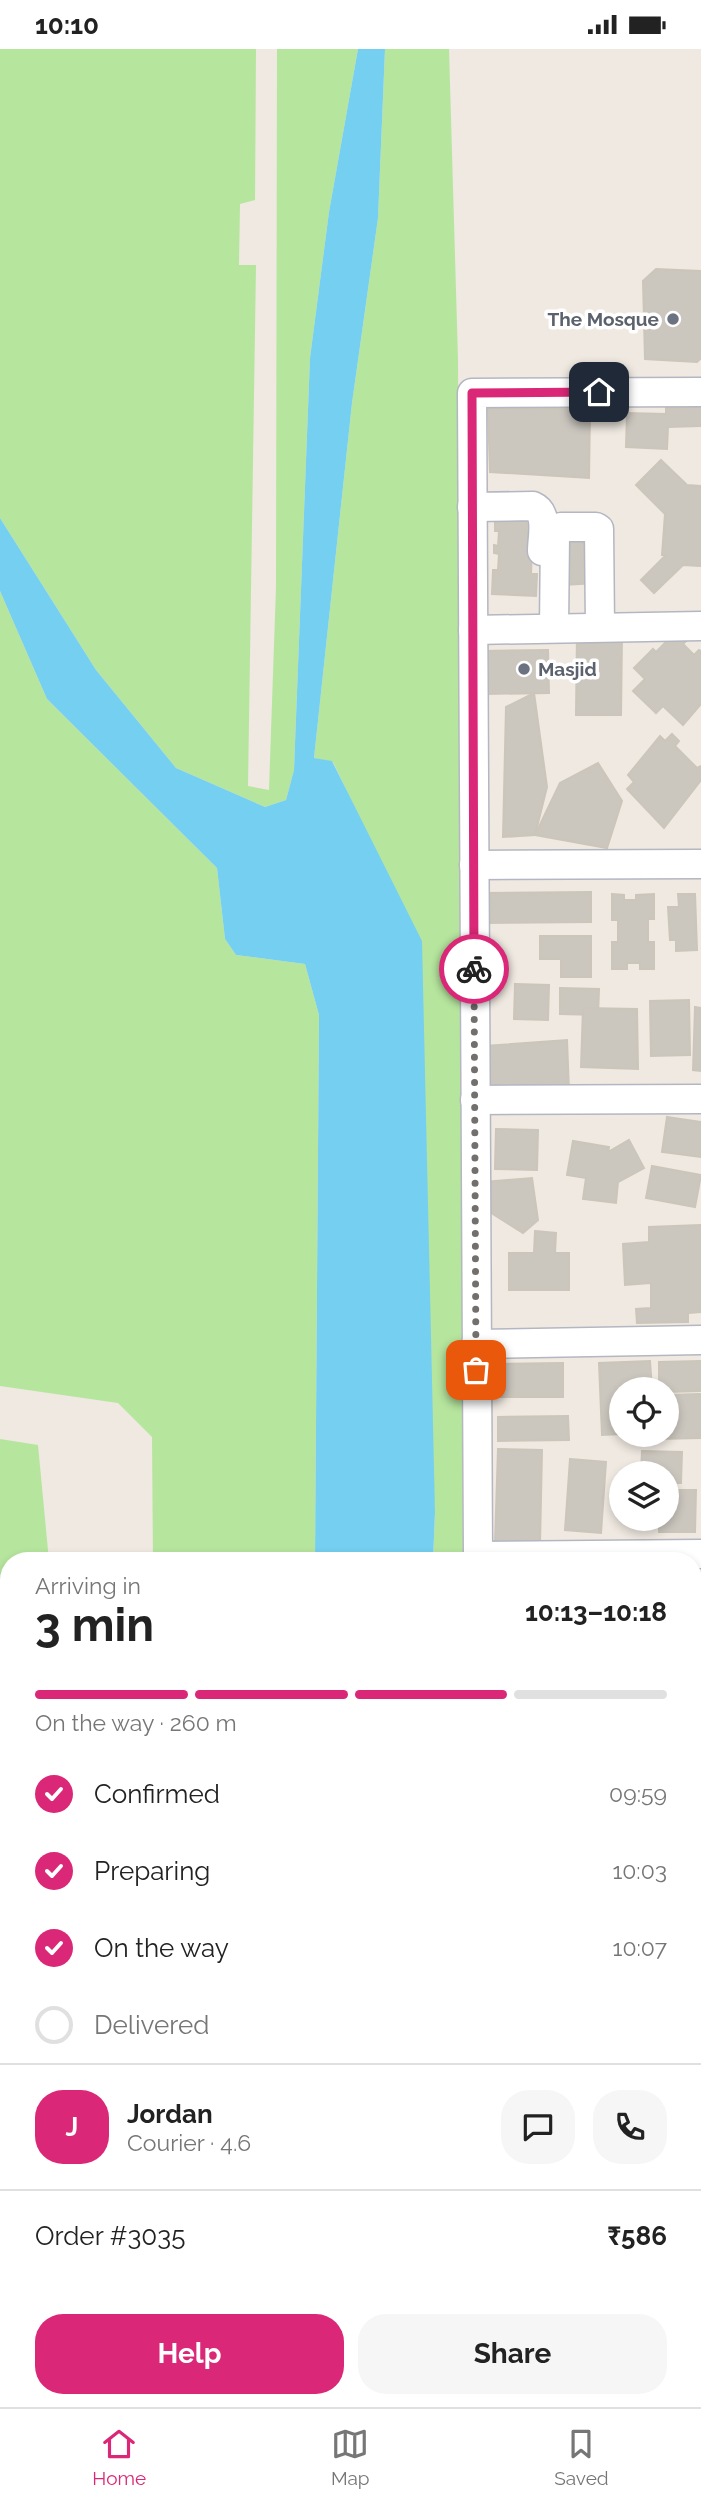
<!DOCTYPE html>
<html lang="en">
<head>
<meta charset="utf-8">
<style>
  :root { --surface:#fff; --page:#f6f6f6; --text:#222; --muted:#767676; --line:#e0e0e0; --accent:#db2777 }
  body { margin:0; font-family:Raleway,sans-serif; background:var(--page); color:var(--text); height:100vh; display:flex; flex-direction:column; font-size:26px; white-space:nowrap }
  * { box-sizing:border-box; margin:0 }
  p { font-size:23px; color:var(--muted) }
  .icon { flex:none; width:38px; height:38px; fill:none; stroke:currentColor; stroke-width:2; stroke-linecap:round; stroke-linejoin:round }
  .map { position:relative; flex:1; overflow:hidden }
  .side { position:absolute; left:0px; top:1503px; width:702px; height:856px; display:flex; flex-direction:column; background:var(--surface); border-radius:28px 28px 0 0; box-shadow:0 4px 10px #0003 }
  .side>* { flex:none }
  .tools { position:absolute; left:609px; top:1328px; display:grid; gap:14px }
  .tools a { display:grid; place-items:center; width:70px; height:70px; border-radius:50%; background:var(--surface); box-shadow:0 4px 10px #0003; font-size:35px }
  .pin { position:absolute; display:grid; place-items:center; width:60px; height:60px; color:#fff; margin:-30px; border-radius:14px; box-shadow:0 4px 10px #0006 }
  .courier { position:absolute; display:grid; place-items:center; width:70px; height:70px; margin:-35px; border:5px solid #db2777; border-radius:50%; background:#fff; color:#222; box-shadow:0 2px 9px #0007 }
  .overview em { font-style:normal; font-weight:700 }
  .overview div { display:flex; flex-direction:column-reverse }
  .overview { display:flex; align-items:center; justify-content:space-between; height:119px; padding:0 35px }
  h1 { font-size:46px; font-weight:700; line-height:52px }
  .bar { display:grid; grid-template-columns:repeat(4,1fr); gap:10px 7px; align-content:center; height:84px; padding:0 35px }
  .bar i { height:9px; border-radius:5px; background:var(--line) }
  .bar .on { background:var(--accent) }
  .bar p { grid-column:span 4 }
  .line { display:flex; align-items:center; gap:18px; padding:0 35px; border-top:2px solid var(--line) }
  .line div { flex:1 }
  .round { display:grid; place-items:center; flex:none; width:74px; height:74px; border-radius:28px; background:var(--page) }
  ol { padding:0 35px; list-style:none }
  li { display:flex; align-items:center; gap:21px; height:77px }
  li p { margin-inline-start:auto }
  li .icon { padding:7px; border-radius:50%; background:var(--accent); color:#fff; stroke-width:4 }
  li:last-child { color:var(--muted) }
  li i { width:38px; height:38px; border:4px solid var(--line); border-radius:50% }
  .button { display:flex; gap:14px; margin-top:auto; padding:14px 35px }
  .button a { flex:1; height:80px; border-radius:28px; background:var(--accent); color:#fff; font-size:28px; font-weight:700; line-height:80px; text-align:center }
  .button a+a { background:var(--page); color:var(--text) }
  .status { display:flex; justify-content:space-between; align-items:center; height:49px; padding:0 35px; background:var(--surface); direction:ltr }
  .status svg { height:19px; fill:currentColor }
  .tabs { display:flex; justify-content:space-around; align-items:center; height:98px; border-top:2px solid var(--line); background:var(--surface); font-size:19px; color:var(--muted) }
  .tabs a { display:grid; justify-items:center; gap:4px }
  .tabs .on { color:var(--accent) }
  .map>svg:first-child { display:block }
  .green { fill:#b6e59e }
  .water { fill:#75cff0 }
  .building { fill:#cbc7bf; stroke:#cbc5ba; stroke-width:2 }
  .lines { fill:none; stroke-linecap:round; stroke-linejoin:round }
  .minor-casing { stroke:#b4b7c1; stroke-width:31 }
  .minor { stroke:#fff; stroke-width:28 }
  .done { stroke:#726f6d; stroke-width:7; stroke-dasharray:0 12.6 }
  .route { stroke:#db2777; stroke-width:9 }
  .worship-dot { fill:#6b7280; stroke:#fff; stroke-width:2.5 }
  .labels { text-anchor:middle; stroke-width:7; stroke-linejoin:round; paint-order:stroke }
  .worship-label { font-size:19px; font-weight:bold; fill:#5b616d; stroke:#fff; text-anchor:end }
</style>
</head>
<body>
<div class="status"><b>10:10</b><svg viewBox="0 0 49 12"><path d="M0 12V9h3v3zM5 12V6h3v6zM10 12V3h3v9zM15 12V0h3v12zM26 1h20v11H26zM47 4h2v5h-2z"/></svg></div>
<div class="map">
<svg width="701" height="2358" viewBox="0 0 701 2358">
  <rect width="100%" height="100%" fill="#efe9e1"/>
  <g class="green">
    <polygon points="0,0 256,0 255,151 240,155 239,216 256,216 248,737 269,741 276,538 277,0 358,0 329,163 310,309 294,721 286,751 265,758 176,719 96,621 0,469"/>
    <polygon points="385,0 449,0 458,311 463,1512 433,1512 435,1463 375,801 333,713 314,709 352,354 378,169"/>
    <polygon points="0,542 47,650 217,819 225,890 236,906 305,915 319,966 315,1512 153,1512 152,1388 118,1354 0,1337"/>
    <polygon points="0,1390 38,1396 49,1512 9,1512 9,2184 0,2183"/>
    <polygon points="247,2350 319,2350 319,2358 251,2358"/>
  </g>
  <g class="water">
    <polygon points="358,0 385,0 378,169 352,354 314,709 332,712 422,892 435,1463 433,1512 315,1512 319,966 305,915 236,906 225,890 217,819 47,650 0,542 0,469 96,621 176,719 265,758 286,751 294,721 310,309 329,163"/>
    <polygon points="319,2350 428,2350 429,2358 319,2358"/>
  </g>
  <g class="building">
    <polygon points="656,220 701,222 701,309 697,313 645,310 643,232"/>
    <polygon points="701,357 701,377 668,378 667,400 626,398 627,364 666,365 666,359"/>
    <polygon points="488,359 590,360 589,429 490,423"/>
    <polygon points="661,411 687,436 701,437 701,517 683,516 654,544 641,531 666,506 662,506 665,465 636,436"/>
    <polygon points="495,463 533,472 531,525 537,525 536,547 492,545 493,521 498,521 499,505 494,504 494,496 498,497 499,482 495,482"/>
    <polygon points="561,484 595,484 597,534 563,536"/>
    <polygon points="678,581 688,590 683,595 694,606 699,601 701,602 701,655 683,676 663,657 656,664 633,642 645,630 634,619 653,600 656,603"/>
    <polygon points="577,585 622,585 621,666 576,666"/>
    <polygon points="548,601 549,644 485,645 484,602"/>
    <polygon points="534,644 547,738 535,786 503,788 506,658"/>
    <polygon points="672,685 679,692 675,697 697,719 701,717 701,731 664,779 627,740 634,733 628,726 660,687 665,692"/>
    <polygon points="598,714 622,752 607,799 535,786 560,734"/>
    <polygon points="591,843 591,873 482,874 481,844"/>
    <polygon points="612,845 624,846 624,851 636,851 636,846 654,845 654,870 648,870 648,893 654,893 654,920 640,920 640,914 627,914 627,920 612,920 612,893 618,893 618,871 612,871"/>
    <polygon points="678,845 695,845 697,901 676,902 676,891 670,891 668,858 679,858"/>
    <polygon points="540,887 591,887 591,928 561,928 561,910 540,910"/>
    <polygon points="515,935 549,936 548,971 514,970"/>
    <polygon points="560,939 599,940 598,966 560,965"/>
    <polygon points="689,951 690,1006 651,1007 650,952"/>
    <polygon points="695,958 701,959 701,1022 693,1021"/>
    <polygon points="583,959 637,960 638,1020 581,1018"/>
    <polygon points="567,991 569,1042 480,1040 485,997"/>
    <polygon points="667,1068 701,1073 701,1108 662,1103"/>
    <polygon points="496,1080 538,1081 537,1121 495,1120"/>
    <polygon points="629,1091 644,1119 618,1133 616,1154 583,1150 586,1129 567,1126 573,1092 609,1098 608,1103"/>
    <polygon points="652,1117 701,1126 695,1158 646,1149"/>
    <polygon points="532,1129 538,1171 523,1184 485,1160 485,1133"/>
    <polygon points="701,1176 701,1263 688,1264 688,1273 637,1274 636,1260 651,1259 651,1234 625,1236 623,1195 649,1193 649,1178"/>
    <polygon points="535,1182 556,1184 555,1204 569,1204 569,1241 509,1241 509,1204 534,1204"/>
    <polygon points="650,1312 652,1340 621,1340 621,1385 602,1386 599,1314"/>
    <polygon points="701,1312 701,1342 667,1343 667,1340 659,1340 659,1313"/>
    <polygon points="563,1314 563,1348 501,1348 500,1315"/>
    <polygon points="701,1345 701,1389 657,1390 657,1386 667,1386 667,1346"/>
    <polygon points="568,1367 569,1391 498,1392 498,1368"/>
    <polygon points="498,1400 542,1401 540,1495 495,1494"/>
    <polygon points="642,1402 682,1403 681,1434 667,1434 667,1424 641,1424"/>
    <polygon points="570,1410 606,1413 601,1484 565,1481"/>
    <polygon points="667,1441 696,1441 695,1483 659,1483 659,1470 667,1470"/>
  </g>
  <g class="lines">
    <g class="minor-casing">
      <g id="minor">
        <polyline points="701,343 472,344 478,1507 701,1505"/>
        <path d="M472,458l61,-1c16,7 9,30 9,45"/>
        <polyline points="554,579 555,486 555,481 561,478 596,478 599,480 600,578"/>
        <polyline points="473,581 701,577"/>
        <polyline points="474,816 701,815"/>
        <polyline points="475,1051 701,1050"/>
        <polyline points="476,1295 701,1291"/>
      </g>
    </g>
    <use href="#minor" class="minor"/>
  </g>
  <g class="lines">
    <polyline class="done" points="474,920 476,1321"/>
    <polyline class="route" points="474,920 472,344 599,343"/>
  </g>
  <g class="worship-dot">
    <circle cx="673" cy="270" r="7"/>
    <circle cx="524" cy="620" r="7"/>
  </g>
  <g class="labels">
    <g class="worship-label">
      <text x="659" y="277">The Mosque</text>
      <text x="538" y="627" text-anchor="start">Masjid</text>
    </g>
  </g>
</svg>
<div class="tools">
<a><svg class="icon" aria-label="locate" viewBox="0 0 24 24"><circle cx="12" cy="12" r="6"/><path d="M12 2v4M12 18v4M2 12h4M18 12h4"/></svg></a>
<a><svg class="icon" aria-label="layers" viewBox="0 0 24 24"><path d="M12 4l9 5-9 5-9-5zM3 14l9 5 9-5"/></svg></a>
</div>
<div class="pin" style="left:476px;top:1321px;background:#ea580c"><svg class="icon" aria-label="bag" viewBox="0 0 24 24"><path d="M5 8h14l-1 12H6zM9 8a3 3 0 0 1 6 0"/></svg></div>
<div class="pin" style="left:599px;top:343px;background:#1f2937"><svg class="icon" aria-label="home" viewBox="0 0 24 24"><path d="M3 11l9-7 9 7M6 9v11h12V9"/></svg></div>
<div class="courier" style="left:474px;top:920px"><svg class="icon" aria-label="bike" viewBox="0 0 24 24"><circle cx="6" cy="16" r="4"/><circle cx="18" cy="16" r="4"/><path d="M6 16l4-8h5l3 8M10 8l3 8H6M13 5h3"/></svg></div>
<section class="side">
<div class="overview"><div><h1>3 min</h1><p>Arriving in</p></div><em>10:13–10:18</em></div>
<div class="bar"><i class="on"></i><i class="on"></i><i class="on"></i><i></i><p>On the way · 260 m</p></div>
<ol>
<li><svg class="icon" aria-label="check" viewBox="0 0 24 24"><path d="M5 12l5 5 9-10"/></svg>Confirmed<p>09:59</p></li>
<li><svg class="icon" aria-label="check" viewBox="0 0 24 24"><path d="M5 12l5 5 9-10"/></svg>Preparing<p>10:03</p></li>
<li><svg class="icon" aria-label="check" viewBox="0 0 24 24"><path d="M5 12l5 5 9-10"/></svg>On the way<p>10:07</p></li>
<li><i></i>Delivered</li>
</ol>
<div class="line" style="height:126px"><b class="round" style="background:var(--accent);color:#fff">J</b><div><b>Jordan</b><p>Courier · 4.6</p></div><a class="round"><svg class="icon" aria-label="chat" viewBox="0 0 24 24"><path d="M4 5h16v11H9l-5 4z"/></svg></a><a class="round"><svg class="icon" aria-label="phone" viewBox="0 0 24 24"><path d="M5 4h4l2 5-3 2q2 4 5 5l2-3 5 2v4C11 20 4 13 5 4z"/></svg></a></div>
<div class="line" style="height:91px"><div>Order #3035</div><b>₹586</b></div>
<div class="button"><a>Help</a><a>Share</a></div>
</section>
</div>
<nav class="tabs">
<a class="on"><svg class="icon" aria-label="home" viewBox="0 0 24 24"><path d="M3 11l9-7 9 7M6 9v11h12V9"/></svg>Home</a>
<a><svg class="icon" aria-label="map" viewBox="0 0 24 24"><path d="M3 6l6-2 6 2 6-2v14l-6 2-6-2-6 2zM9 4v14M15 6v14"/></svg>Map</a>
<a><svg class="icon" aria-label="saved" viewBox="0 0 24 24"><path d="M7 4h10v16l-5-4-5 4z"/></svg>Saved</a>
</nav>
</body>
</html>
